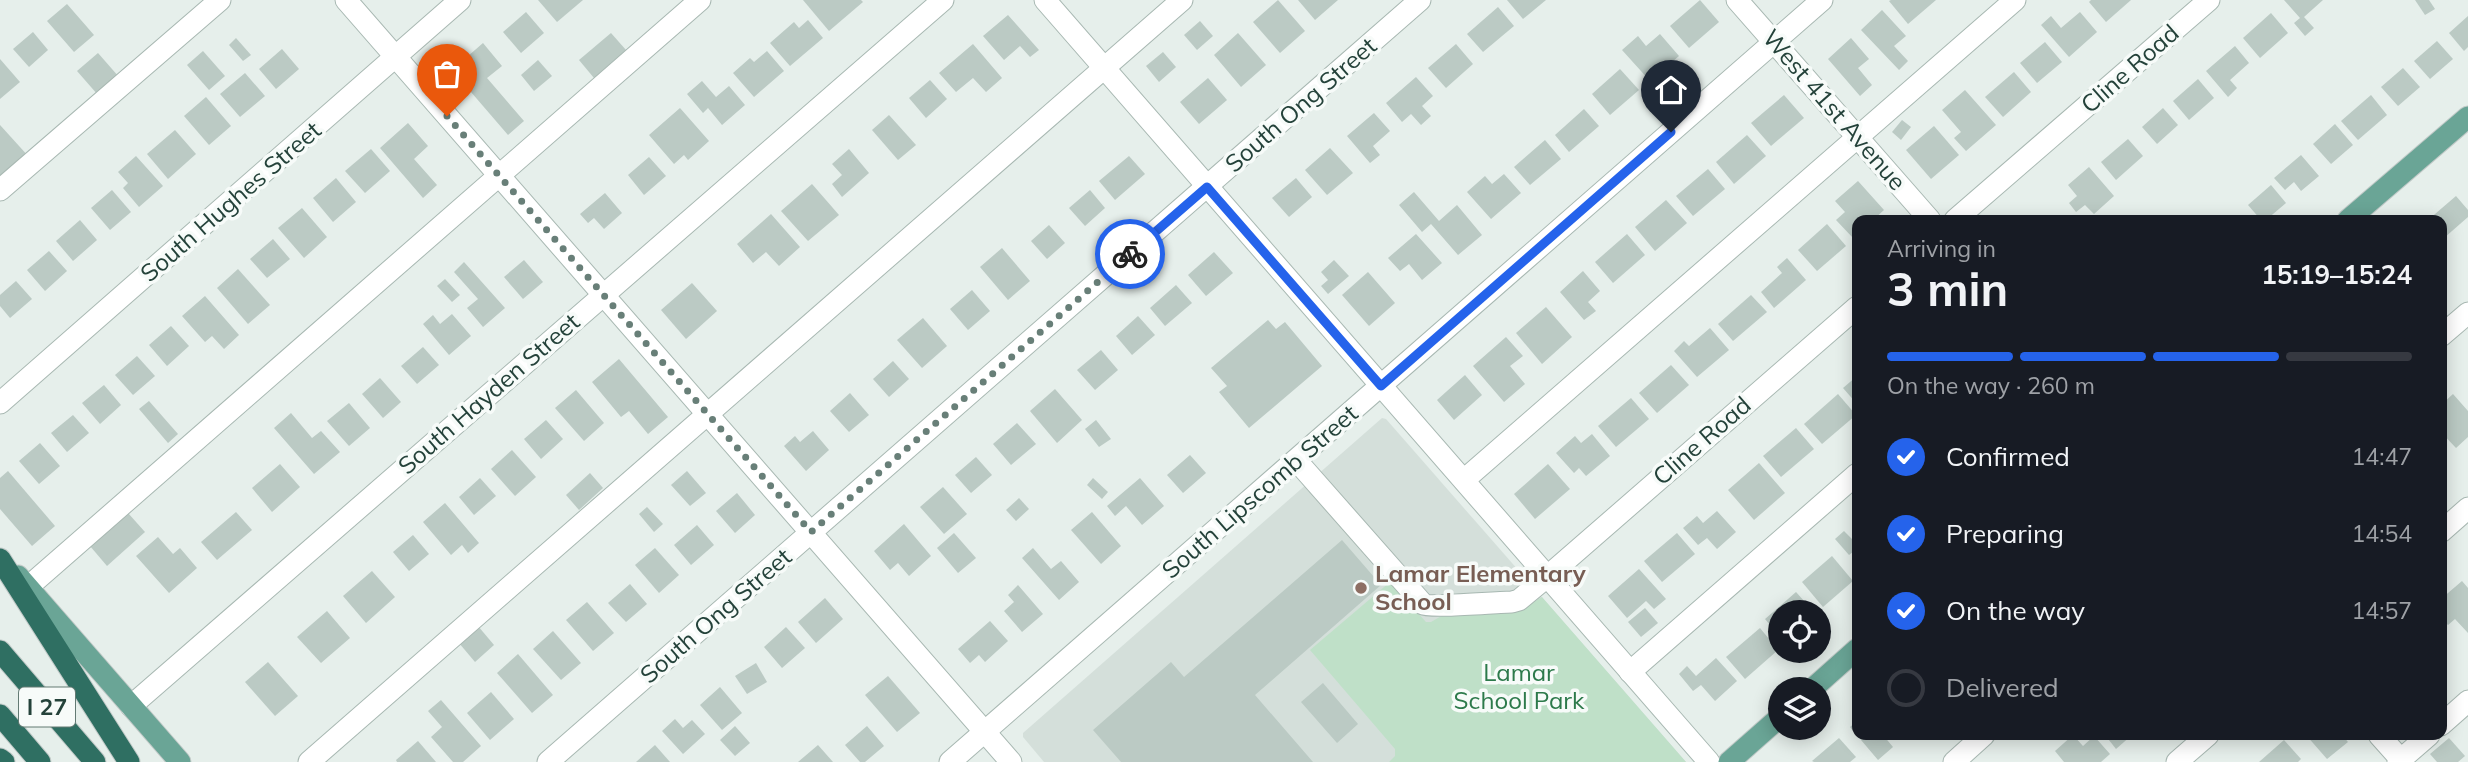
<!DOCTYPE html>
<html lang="en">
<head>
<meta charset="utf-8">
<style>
  :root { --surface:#171b24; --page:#20242c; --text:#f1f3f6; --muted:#9ea1a6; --line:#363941; --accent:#2563eb }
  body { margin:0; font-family:Mulish,sans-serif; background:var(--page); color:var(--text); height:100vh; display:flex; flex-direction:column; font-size:26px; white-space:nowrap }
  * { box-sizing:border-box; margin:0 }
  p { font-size:23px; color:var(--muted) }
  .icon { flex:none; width:38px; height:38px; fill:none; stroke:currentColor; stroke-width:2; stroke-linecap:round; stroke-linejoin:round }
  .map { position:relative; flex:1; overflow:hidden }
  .details { position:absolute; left:1852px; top:215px; width:595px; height:525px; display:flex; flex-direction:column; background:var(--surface); border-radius:14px; box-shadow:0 4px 18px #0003 }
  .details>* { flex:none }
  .controls { position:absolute; left:1768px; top:600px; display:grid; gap:14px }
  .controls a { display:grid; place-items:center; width:63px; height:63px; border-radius:50%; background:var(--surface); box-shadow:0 4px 18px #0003; font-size:35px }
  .pin { position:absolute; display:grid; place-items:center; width:60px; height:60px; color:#fff; margin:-72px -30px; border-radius:50% 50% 50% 0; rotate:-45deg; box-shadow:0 0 7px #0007 }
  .pin .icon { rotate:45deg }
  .courier { position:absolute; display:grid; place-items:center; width:70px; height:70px; margin:-35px; border:5px solid #2563eb; border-radius:50%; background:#fff; color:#222; box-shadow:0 2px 9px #0007 }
  .headline em { font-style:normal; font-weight:700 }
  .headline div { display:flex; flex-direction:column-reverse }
  .headline { display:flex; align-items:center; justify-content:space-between; height:119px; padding:0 35px }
  h1 { font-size:46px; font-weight:700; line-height:52px }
  .bar { display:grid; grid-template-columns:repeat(4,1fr); gap:10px 7px; align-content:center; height:84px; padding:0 35px }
  .bar i { height:9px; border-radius:5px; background:var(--line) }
  .bar .on { background:var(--accent) }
  .bar p { grid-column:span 4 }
  ol { padding:0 35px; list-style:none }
  li { display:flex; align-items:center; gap:21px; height:77px }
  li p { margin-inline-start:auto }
  li .icon { padding:7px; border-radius:50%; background:var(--accent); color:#fff; stroke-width:4 }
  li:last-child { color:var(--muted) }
  li i { width:38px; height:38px; border:4px solid var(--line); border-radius:50% }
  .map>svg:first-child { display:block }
  .built { fill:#d4dfda }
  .green { fill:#bfe0c8 }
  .building { fill:#bbcac4 }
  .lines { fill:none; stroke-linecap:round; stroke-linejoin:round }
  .minor-casing { stroke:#a8b8b2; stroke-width:23 }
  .major-casing { stroke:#c2cac8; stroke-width:23 }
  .highway-casing { stroke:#c2cac8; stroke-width:23 }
  .minor { stroke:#fff; stroke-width:21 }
  .major { stroke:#6aa596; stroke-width:21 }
  .highway { stroke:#2f6f62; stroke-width:21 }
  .done { stroke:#687f78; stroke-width:7; stroke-dasharray:0 12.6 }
  .route { stroke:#2563eb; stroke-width:9 }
  .education-dot { fill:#8d6e63; stroke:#f7fbf9; stroke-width:2.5 }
  .labels { text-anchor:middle; stroke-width:7; stroke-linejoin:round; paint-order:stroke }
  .shield { fill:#f7fbf9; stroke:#637a73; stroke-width:2 }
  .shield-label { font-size:23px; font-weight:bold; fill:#24423a }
  .street-label { font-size:24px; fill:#24423a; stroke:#f7fbf9 }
  .education-label { font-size:24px; font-weight:bold; fill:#785e54; stroke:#f7fbf9; text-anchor:start }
  .park-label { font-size:24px; fill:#2d7a4b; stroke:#f7fbf9 }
</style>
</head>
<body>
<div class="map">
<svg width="2468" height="762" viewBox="0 0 2468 762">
  <rect width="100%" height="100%" fill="#e6efeb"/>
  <polygon class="built" points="1382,418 1386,419 1686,762 1044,762 1023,737 1023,733"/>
  <polygon class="green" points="1390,582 1426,622 1431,622 1443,615 1519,611 1542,597 1686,762 1389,762 1395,756 1395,749 1310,650"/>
  <g class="building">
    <polygon points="538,0 583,0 557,22"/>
    <polygon points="803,0 861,0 863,2 829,31"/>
    <polygon points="1278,0 1305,31 1280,53 1253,22"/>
    <polygon points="1298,0 1338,0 1315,20"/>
    <polygon points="1507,0 1546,0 1523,19"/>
    <polygon points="1700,0 1719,22 1689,48 1670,26"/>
    <polygon points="1891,0 1936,0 1908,24 1889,1"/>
    <polygon points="2091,0 2131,0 2106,22 2089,2"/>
    <polygon points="2284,0 2323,0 2304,17 2314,28 2305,36 2294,23 2300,18"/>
    <polygon points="2415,0 2429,0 2435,9 2425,15"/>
    <polygon points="67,4 94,35 74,52 47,21"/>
    <polygon points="1498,7 1514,26 1483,52 1467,34"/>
    <polygon points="1882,10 1906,36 1894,46 1908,61 1899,70 1861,30"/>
    <polygon points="526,12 544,33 521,53 503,32"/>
    <polygon points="2080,12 2097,32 2069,57 2041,25 2051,16 2061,28"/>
    <polygon points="2271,13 2288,33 2260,58 2243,38"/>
    <polygon points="1008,15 1039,50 1030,57 1020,46 1004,60 983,36"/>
    <polygon points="2468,16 2468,47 2464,51 2449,33"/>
    <polygon points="808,20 823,38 790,66 770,43 794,22 799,28"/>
    <polygon points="1200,21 1213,36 1197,50 1184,35"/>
    <polygon points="33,32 48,50 29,67 13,49"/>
    <polygon points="611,33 626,50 594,78 579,60"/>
    <polygon points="1238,33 1266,65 1241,87 1214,55"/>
    <polygon points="1660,34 1679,56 1650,81 1622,50 1638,36 1646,46"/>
    <polygon points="236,38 251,55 243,61 229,45"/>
    <polygon points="1851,38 1869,59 1858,68 1872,85 1860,96 1828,59"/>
    <polygon points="2437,41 2453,59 2430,79 2414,61"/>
    <polygon points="2045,42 2062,62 2037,83 2020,63"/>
    <polygon points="483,43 502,66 487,78 524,121 508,135 452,70"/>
    <polygon points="973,44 1002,78 986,92 973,78 956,92 939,73"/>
    <polygon points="1456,44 1473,64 1446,88 1428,68"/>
    <polygon points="2235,46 2249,63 2230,80 2237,88 2228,97 2206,71"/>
    <polygon points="282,49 299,69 276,89 259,69"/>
    <polygon points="203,51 225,76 209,90 187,65"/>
    <polygon points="767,51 784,71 754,97 733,73 750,58 754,62"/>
    <polygon points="1163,52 1176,67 1159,82 1146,66"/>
    <polygon points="98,53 119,77 98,95 77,71"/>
    <polygon points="0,59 20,82 0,99"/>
    <polygon points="538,60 552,76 534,91 521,75"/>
    <polygon points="2403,68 2420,87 2398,106 2381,87"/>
    <polygon points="1620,69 1639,90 1610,115 1592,94"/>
    <polygon points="2014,72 2031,92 2003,117 1985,97"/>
    <polygon points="245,73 265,96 240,117 220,94"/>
    <polygon points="1416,77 1433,96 1422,106 1431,116 1421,125 1411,114 1402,122 1386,103"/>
    <polygon points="1208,78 1227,100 1199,124 1180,102"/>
    <polygon points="2198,79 2214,98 2189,120 2173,101"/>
    <polygon points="930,80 947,99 926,118 909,98"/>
    <polygon points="702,81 716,97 729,86 745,105 722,125 708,108 703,113 687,94"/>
    <polygon points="1965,90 1996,125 1966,151 1954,138 1961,132 1942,110"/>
    <polygon points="1784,95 1804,118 1771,146 1751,123"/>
    <polygon points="2371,95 2387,115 2358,140 2341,121"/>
    <polygon points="206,97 231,126 209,145 184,116"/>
    <polygon points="680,108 709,141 688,160 684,155 674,164 649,135"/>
    <polygon points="2163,108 2178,125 2157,144 2142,127"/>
    <polygon points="1584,109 1599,126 1569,152 1555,135"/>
    <polygon points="1374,113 1390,131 1373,146 1380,155 1370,163 1347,136"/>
    <polygon points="889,115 916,145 898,160 872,130"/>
    <polygon points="1902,120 1911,127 1901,140 1892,132"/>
    <polygon points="408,123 428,146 414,159 437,185 423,198 380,148"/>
    <polygon points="2335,124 2353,145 2331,164 2313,144"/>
    <polygon points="0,125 29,157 0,182"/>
    <polygon points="1934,126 1959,155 1931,179 1906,150"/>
    <polygon points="175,130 196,154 168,179 147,154"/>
    <polygon points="1747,135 1766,156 1734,184 1716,162"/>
    <polygon points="2128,139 2143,156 2116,180 2101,162"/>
    <polygon points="1545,140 1561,159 1530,185 1514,167"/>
    <polygon points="1330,148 1353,173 1327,195 1305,170"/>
    <polygon points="371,149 390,171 365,193 345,171"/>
    <polygon points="849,149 869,173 842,197 832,184 842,175 832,164"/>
    <polygon points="2301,155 2319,176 2301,191 2294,182 2285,190 2274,178"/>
    <polygon points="136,156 163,186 139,207 123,188 128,183 118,172"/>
    <polygon points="1129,156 1145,174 1115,200 1099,181"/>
    <polygon points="649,157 666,176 644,195 628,175"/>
    <polygon points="2089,167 2114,196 2094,214 2085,205 2076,212 2069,203 2077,196 2068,185"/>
    <polygon points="1708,169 1725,189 1693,216 1676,196"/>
    <polygon points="1504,174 1521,193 1491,219 1467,192 1485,176 1492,184"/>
    <polygon points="336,178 356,202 333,222 313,198"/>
    <polygon points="1296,178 1312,197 1289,217 1272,198"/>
    <polygon points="1858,181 1884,210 1873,220 1857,220 1857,235 1853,238 1836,220 1845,212 1835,201"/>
    <polygon points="812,184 839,215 808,241 781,211"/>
    <polygon points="2271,185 2286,203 2266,220 2261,220 2248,205"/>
    <polygon points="112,190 131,212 110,230 91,208"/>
    <polygon points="1090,190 1105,208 1085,226 1069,208"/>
    <polygon points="1414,192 1439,221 1457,205 1482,235 1458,255 1431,224 1422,232 1399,205"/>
    <polygon points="605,193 622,213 604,229 594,218 588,223 580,214"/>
    <polygon points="2456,196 2468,210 2468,217 2444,238 2441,236 2441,220 2428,220"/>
    <polygon points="1666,200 1687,223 1655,251 1635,227"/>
    <polygon points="302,208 327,237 304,258 278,228"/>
    <polygon points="771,214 800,247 779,266 766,252 753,263 737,244"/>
    <polygon points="80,220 97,240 73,261 56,241"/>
    <polygon points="1827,224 1846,246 1817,271 1798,250"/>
    <polygon points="1049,225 1065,243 1047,259 1031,241"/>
    <polygon points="1416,234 1442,263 1422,280 1409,264 1400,271 1388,258"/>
    <polygon points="1627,234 1645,255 1613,283 1595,262"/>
    <polygon points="273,239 290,259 267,278 250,259"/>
    <polygon points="1002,248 1030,281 1008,300 980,267"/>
    <polygon points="49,251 67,271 45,291 27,270"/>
    <polygon points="1214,252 1233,273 1206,296 1188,275"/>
    <polygon points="1787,258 1806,280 1774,308 1761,292 1782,273 1777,267"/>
    <polygon points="524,260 543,282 523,299 504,277"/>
    <polygon points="1334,260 1349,276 1328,294 1321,286 1328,280 1321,272"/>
    <polygon points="464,262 505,308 483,327 467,308 478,299 454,272"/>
    <polygon points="238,269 270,305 248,324 217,288"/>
    <polygon points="1583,271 1600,291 1588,302 1596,311 1584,320 1560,292"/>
    <polygon points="1368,272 1395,303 1369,326 1342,295"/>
    <polygon points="445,279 460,295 452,302 437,286"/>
    <polygon points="16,281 32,299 10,318 0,306 0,295"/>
    <polygon points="692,283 717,311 686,339 661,310"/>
    <polygon points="1176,285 1192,303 1165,326 1150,308"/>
    <polygon points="972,290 990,311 968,330 950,309"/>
    <polygon points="1751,295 1767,312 1733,341 1718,324"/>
    <polygon points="205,296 239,335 224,349 212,336 205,342 182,316"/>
    <polygon points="1546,307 1572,337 1542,364 1516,333"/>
    <polygon points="452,314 471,336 449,355 423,324 433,315 440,324"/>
    <polygon points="1138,316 1155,335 1132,355 1116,336"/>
    <polygon points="923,318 947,346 922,368 897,340"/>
    <polygon points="1268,320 1276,329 1285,322 1322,366 1249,428 1219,392 1227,386 1211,368"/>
    <polygon points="171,326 189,346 167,366 149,345"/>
    <polygon points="1710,328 1729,350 1697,377 1674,351 1684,341 1689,346"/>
    <polygon points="1506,337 1523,356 1510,366 1525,384 1504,402 1473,366"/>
    <polygon points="423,347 439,365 417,384 401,366"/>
    <polygon points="1101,350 1118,370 1095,390 1077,370"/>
    <polygon points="137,356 155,376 133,395 115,375"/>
    <polygon points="619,359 668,417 648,434 629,411 621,417 592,382"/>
    <polygon points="893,361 909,379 889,397 873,379"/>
    <polygon points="1671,365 1689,385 1657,413 1639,393"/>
    <polygon points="1465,375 1482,395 1454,420 1437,400"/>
    <polygon points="1857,376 1857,404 1843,388"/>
    <polygon points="380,378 401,402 383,418 362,394"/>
    <polygon points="104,385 121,405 100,424 82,403"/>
    <polygon points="1055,389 1082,420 1057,443 1030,411"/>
    <polygon points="576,390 604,423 584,441 555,408"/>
    <polygon points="850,393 869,415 849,432 830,411"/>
    <polygon points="1838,394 1856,415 1822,444 1804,424"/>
    <polygon points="2453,394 2468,411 2468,437 2456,448 2441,432 2441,425 2446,421 2441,416 2441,405"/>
    <polygon points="1631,398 1649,419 1616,447 1598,426"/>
    <polygon points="149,401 178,434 168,443 139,409"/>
    <polygon points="349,403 370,428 349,446 327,421"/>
    <polygon points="291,413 312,438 321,431 340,452 314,474 274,428"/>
    <polygon points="73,415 89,433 67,452 51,433"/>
    <polygon points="546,420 563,439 541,459 524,439"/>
    <polygon points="1096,420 1111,439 1099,447 1085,429"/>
    <polygon points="1017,423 1036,444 1011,465 993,444"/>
    <polygon points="1796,428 1814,449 1781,477 1763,456"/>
    <polygon points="813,431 829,450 806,471 784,446 795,436 800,442"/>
    <polygon points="1592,434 1610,456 1586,476 1579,468 1574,473 1556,453 1575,436 1581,443"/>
    <polygon points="40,443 60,466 39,484 19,461"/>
    <polygon points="512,450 536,477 515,496 491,469"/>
    <polygon points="1190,455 1206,473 1183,493 1167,475"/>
    <polygon points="976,457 992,475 971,493 955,475"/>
    <polygon points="1759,463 1785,493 1754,520 1728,490"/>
    <polygon points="280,464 300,487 272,512 252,488"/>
    <polygon points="1548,464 1570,489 1535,519 1514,494"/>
    <polygon points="8,471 55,526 32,546 0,509 0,478"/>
    <polygon points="687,471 706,493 690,506 671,485"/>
    <polygon points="590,473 603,488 579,510 566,495"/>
    <polygon points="480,478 496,496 474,515 459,497"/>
    <polygon points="1093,478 1108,492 1102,499 1087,485"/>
    <polygon points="1140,478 1164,506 1142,525 1126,506 1115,516 1107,506"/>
    <polygon points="943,487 967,514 944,534 920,507"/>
    <polygon points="737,493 755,515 735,533 716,511"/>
    <polygon points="1019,498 1029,509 1016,521 1006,510"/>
    <polygon points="445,503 479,543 468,553 462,545 451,555 423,522"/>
    <polygon points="647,507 663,524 654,532 639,514"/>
    <polygon points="1717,511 1736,532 1717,549 1707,538 1698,545 1683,528 1697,516 1703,523"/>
    <polygon points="236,512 252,530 217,560 201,542"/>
    <polygon points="1092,512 1121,546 1101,564 1071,530"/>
    <polygon points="128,513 145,532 107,566 90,546"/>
    <polygon points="904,524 931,556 909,576 898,563 890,570 874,551"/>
    <polygon points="697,525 714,545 691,565 674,545"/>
    <polygon points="1844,531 1853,540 1857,537 1857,549 1849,555 1835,539"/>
    <polygon points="954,533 976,558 958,573 937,548"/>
    <polygon points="1677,533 1695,554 1662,582 1644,561"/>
    <polygon points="413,535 429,554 409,571 393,552"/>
    <polygon points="158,537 173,554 180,548 197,568 169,593 136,556"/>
    <polygon points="1342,540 1381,585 1255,695 1313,762 1121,762 1093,730 1171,662 1184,677"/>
    <polygon points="655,548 679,575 659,593 635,565"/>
    <polygon points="1033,548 1051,569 1061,561 1079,582 1059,600 1022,558"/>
    <polygon points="1832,556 1853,581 1823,607 1802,582"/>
    <polygon points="1639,569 1666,599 1654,609 1646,601 1627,618 1608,596"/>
    <polygon points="372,571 395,597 366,623 343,596"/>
    <polygon points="2462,581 2468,588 2468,633 2455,619 2448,625 2441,618 2441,599"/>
    <polygon points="630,584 647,604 626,622 608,603"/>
    <polygon points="1018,585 1043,614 1022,632 1004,611 1014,602 1008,595"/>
    <polygon points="1796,592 1814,612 1780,612 1780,637 1765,619"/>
    <polygon points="825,598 843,619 816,643 798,622"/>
    <polygon points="587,602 614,633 593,651 566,620"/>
    <polygon points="1645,608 1658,623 1641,637 1628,622"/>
    <polygon points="327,611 350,638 321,663 297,637"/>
    <polygon points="990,621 1008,641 985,662 979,655 970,663 958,649"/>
    <polygon points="478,626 494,645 475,662 459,643"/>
    <polygon points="786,627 805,648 782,668 764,647"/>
    <polygon points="1760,628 1778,650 1745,679 1726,657"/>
    <polygon points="553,631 581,663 561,680 533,649"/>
    <polygon points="518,654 553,695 532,713 497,673"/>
    <polygon points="1716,658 1737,681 1715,701 1701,685 1693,691 1679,674 1687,666 1696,676"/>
    <polygon points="268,662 298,696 275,716 245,682"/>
    <polygon points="756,663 767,682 747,694 735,676"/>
    <polygon points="888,676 920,713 897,732 865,695"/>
    <polygon points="1323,683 1358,724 1337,743 1301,702"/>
    <polygon points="720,687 742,713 722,730 700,705"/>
    <polygon points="491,692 514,719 490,740 467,713"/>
    <polygon points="441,700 481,746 463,762 453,762 431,737 442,727 428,711"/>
    <polygon points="675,719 683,728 692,720 705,734 683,754 662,731"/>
    <polygon points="1857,721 1857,735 1883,735 1893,747 1878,760 1850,727"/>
    <polygon points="735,726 750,743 735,756 720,740"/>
    <polygon points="867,726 884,746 865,762 860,762 845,745"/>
    <polygon points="2073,735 2083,746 2094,736 2110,754 2101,762 2064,762 2055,751"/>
    <polygon points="2105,735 2132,735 2116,749"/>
    <polygon points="2306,735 2342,735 2348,742 2327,759"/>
    <polygon points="1839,738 1856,757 1850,762 1814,762 1812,761"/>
    <polygon points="2449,738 2465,756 2458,762 2437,762 2430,754"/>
    <polygon points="2284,740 2301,759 2298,762 2259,762"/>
    <polygon points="418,741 436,762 397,762 396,760"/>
    <polygon points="655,745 670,762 636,762"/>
    <polygon points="818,745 833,762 798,762"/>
  </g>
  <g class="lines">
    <g class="minor-casing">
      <g id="minor">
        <polyline points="346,0 1011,762"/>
        <polyline points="1045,0 1709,762"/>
        <polyline points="1737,0 1930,220"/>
        <polyline points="0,190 220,0"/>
        <polyline points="1955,220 2209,0"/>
        <polyline points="2441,336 2468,313"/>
        <polyline points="0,403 460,0"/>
        <path d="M1296,460l127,144c7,4 75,-2 89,-2l7,-2 29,-24 309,-269"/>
        <polyline points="1464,480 2015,0"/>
        <polyline points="2441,532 2468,508"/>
        <polyline points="28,587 700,0"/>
        <polyline points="1630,672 1857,474"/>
        <polyline points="131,706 943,0"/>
        <polyline points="2441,725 2468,701"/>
        <polyline points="2379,735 2403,762"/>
        <polyline points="309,762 1182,0"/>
        <polyline points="548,762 1420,0"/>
        <polyline points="950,762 1822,0"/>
        <polyline points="1954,762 1984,735"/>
        <polyline points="2177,762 2208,735"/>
        <polyline points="2398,762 2429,735"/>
      </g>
    </g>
    <g class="major-casing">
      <g id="major">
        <polyline points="2348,220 2468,117"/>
        <polyline points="18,576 180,762"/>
        <polyline points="1811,690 1857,649"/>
        <polyline points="1729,762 1780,717"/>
      </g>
    </g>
    <g class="highway-casing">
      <g id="highway">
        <polyline points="0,559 129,762"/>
        <polyline points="0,651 95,762"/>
        <polyline points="0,715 40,762"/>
        <polyline points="0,759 4,762"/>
      </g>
    </g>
    <use href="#minor" class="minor"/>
    <use href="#major" class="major"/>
    <use href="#highway" class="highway"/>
  </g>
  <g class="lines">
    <polyline class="done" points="447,116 811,532 1130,254"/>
    <polyline class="route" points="1130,254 1207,187 1381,386 1671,132"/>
  </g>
  <circle class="education-dot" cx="1361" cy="588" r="7"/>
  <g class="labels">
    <rect class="shield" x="19" y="687.5" width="56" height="39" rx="5"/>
    <g class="shield-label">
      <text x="47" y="715">I 27</text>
    </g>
    <g class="street-label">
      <text transform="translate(2130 69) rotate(-41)" y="8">Cline Road</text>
      <text transform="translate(1301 105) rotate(-41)" y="8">South Ong Street</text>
      <text transform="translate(1834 110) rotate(49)" y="8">West 41st Avenue</text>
      <text transform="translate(231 202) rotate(-41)" y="8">South Hughes Street</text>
      <text transform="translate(489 394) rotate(-41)" y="8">South Hayden Street</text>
      <text transform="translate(1702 441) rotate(-41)" y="8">Cline Road</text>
      <text transform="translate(1260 492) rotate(-41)" y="8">South Lipscomb Street</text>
      <text transform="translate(716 616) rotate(-41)" y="8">South Ong Street</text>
    </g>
    <g class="education-label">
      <text x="1375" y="582">Lamar Elementary<tspan x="1375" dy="28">School</tspan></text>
    </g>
    <g class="park-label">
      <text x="1519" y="681">Lamar<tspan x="1519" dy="28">School Park</tspan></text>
    </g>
  </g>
</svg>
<div class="controls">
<a><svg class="icon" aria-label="locate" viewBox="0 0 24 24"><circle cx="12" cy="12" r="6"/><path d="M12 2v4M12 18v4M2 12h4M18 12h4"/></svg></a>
<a><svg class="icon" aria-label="layers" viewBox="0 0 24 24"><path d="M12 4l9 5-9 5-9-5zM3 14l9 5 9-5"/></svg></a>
</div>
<div class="pin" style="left:447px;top:116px;background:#ea580c"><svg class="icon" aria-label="bag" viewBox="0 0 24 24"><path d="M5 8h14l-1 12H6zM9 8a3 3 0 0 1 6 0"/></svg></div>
<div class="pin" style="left:1671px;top:132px;background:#1f2937"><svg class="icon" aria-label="home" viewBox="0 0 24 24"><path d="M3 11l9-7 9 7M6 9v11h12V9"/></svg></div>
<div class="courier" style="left:1130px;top:254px"><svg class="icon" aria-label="bike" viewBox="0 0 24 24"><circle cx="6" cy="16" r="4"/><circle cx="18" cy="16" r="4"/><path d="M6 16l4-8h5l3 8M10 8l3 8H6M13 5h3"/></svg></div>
<section class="details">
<div class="headline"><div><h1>3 min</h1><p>Arriving in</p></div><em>15:19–15:24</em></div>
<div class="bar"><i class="on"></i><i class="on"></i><i class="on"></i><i></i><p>On the way · 260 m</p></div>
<ol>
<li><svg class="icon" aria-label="check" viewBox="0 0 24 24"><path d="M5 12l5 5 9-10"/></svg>Confirmed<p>14:47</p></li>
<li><svg class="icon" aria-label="check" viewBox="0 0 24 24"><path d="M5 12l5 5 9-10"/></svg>Preparing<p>14:54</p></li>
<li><svg class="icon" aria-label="check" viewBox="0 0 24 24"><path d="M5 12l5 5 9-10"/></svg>On the way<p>14:57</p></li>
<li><i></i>Delivered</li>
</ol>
</section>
</div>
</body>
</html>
